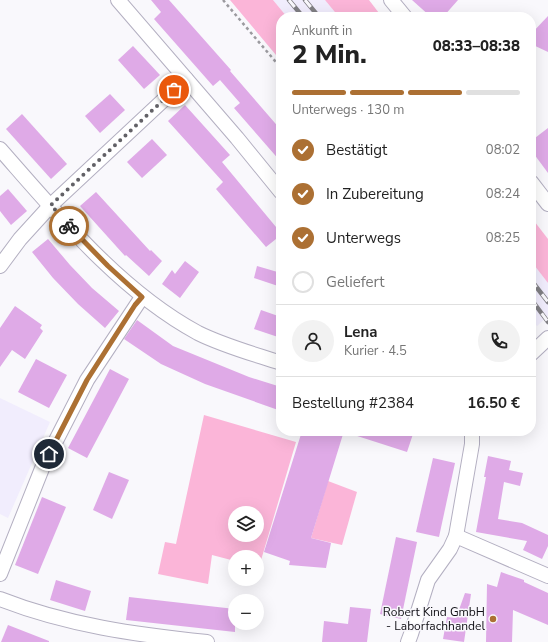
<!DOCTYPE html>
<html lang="de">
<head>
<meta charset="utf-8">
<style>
  :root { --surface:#fff; --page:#f2f2f2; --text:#222; --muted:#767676; --line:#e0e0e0; --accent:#ac7033 }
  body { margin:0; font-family:"Nunito Sans",sans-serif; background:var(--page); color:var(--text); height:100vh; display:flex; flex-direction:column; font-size:15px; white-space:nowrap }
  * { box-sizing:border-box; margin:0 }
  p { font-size:13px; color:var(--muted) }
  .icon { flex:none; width:22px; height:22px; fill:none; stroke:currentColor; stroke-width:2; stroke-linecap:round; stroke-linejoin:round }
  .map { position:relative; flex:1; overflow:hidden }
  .details { position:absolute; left:276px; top:12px; width:260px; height:424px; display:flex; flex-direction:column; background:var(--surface); border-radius:16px; box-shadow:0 4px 16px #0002 }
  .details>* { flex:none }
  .controls { position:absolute; left:228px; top:506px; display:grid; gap:8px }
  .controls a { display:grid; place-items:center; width:36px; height:36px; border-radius:50%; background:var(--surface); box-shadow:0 4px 16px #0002; font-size:20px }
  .pin { position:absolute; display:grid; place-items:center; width:34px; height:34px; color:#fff; margin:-17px; border:2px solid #fff; border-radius:50%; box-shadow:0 1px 4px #0007 }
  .courier { position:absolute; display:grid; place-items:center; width:40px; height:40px; margin:-20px; border:3px solid #ac7033; border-radius:50%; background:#fff; color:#222; box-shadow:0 1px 5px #0007 }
  .summary em { font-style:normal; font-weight:800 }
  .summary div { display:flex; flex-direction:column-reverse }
  .summary { display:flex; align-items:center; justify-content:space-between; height:68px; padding:0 16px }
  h1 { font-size:26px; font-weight:800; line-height:30px }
  .bar { display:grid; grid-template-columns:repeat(4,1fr); gap:6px 4px; align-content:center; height:48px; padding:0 16px }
  .bar i { height:5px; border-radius:3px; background:var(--line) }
  .bar .current { background:var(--accent) }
  .bar p { grid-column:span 4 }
  .line { display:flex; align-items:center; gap:10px; padding:0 16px; border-top:1px solid var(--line) }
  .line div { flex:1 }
  .round { display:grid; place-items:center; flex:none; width:42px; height:42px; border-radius:21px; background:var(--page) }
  ol { padding:0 16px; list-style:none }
  li { display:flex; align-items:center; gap:12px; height:44px }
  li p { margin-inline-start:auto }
  li .icon { padding:4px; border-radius:50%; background:var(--accent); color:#fff; stroke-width:4 }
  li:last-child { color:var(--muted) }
  li i { width:22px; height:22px; border:2px solid var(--line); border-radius:50% }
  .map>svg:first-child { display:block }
  .built { fill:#f1edfd }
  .green { fill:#fbb5d8; fill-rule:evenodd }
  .building { fill:#dfaae7 }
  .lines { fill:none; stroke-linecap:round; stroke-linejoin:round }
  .street-casing { stroke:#b3afc1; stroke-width:16 }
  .path { stroke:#9b9a9f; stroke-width:2.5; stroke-dasharray:3 3; stroke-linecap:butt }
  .street { stroke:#fff; stroke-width:14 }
  .rail-casing { stroke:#807f84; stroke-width:4.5 }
  .rail { stroke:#f9f8fc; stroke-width:3; stroke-dasharray:9; stroke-linecap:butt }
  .done { stroke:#626166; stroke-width:4; stroke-dasharray:0 7.2 }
  .route { stroke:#ac7033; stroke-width:5 }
  .poi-dot { fill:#ac7033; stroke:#f9f8fc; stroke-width:1.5 }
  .labels { text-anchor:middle; stroke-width:3; stroke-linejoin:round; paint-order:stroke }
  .poi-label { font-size:12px; fill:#100f15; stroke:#f9f8fc; text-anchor:end }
</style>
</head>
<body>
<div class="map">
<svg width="548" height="642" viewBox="0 0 548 642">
  <rect width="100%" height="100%" fill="#f9f8fc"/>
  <g class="built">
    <polygon points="273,0 325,0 339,17 287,17"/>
    <polygon points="531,261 548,283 548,316 537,326 531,319"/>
    <polygon points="0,398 50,422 8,518 0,514"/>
  </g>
  <g class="green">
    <polygon points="230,0 273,0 287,17 281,17 281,61"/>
    <polygon points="325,0 369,0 382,17 339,17"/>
    <polygon points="531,217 548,239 548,283 531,261"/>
    <path d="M204,415l92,27 -37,125 -2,-1v-9h-22v4l-23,-6 -4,29 -50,-10 7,-32 11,2zM235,513h22v22h-22z"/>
    <polygon points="328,481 357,492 342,545 311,538"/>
  </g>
  <g class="building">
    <polygon points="151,0 169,0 231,70 230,71 281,130 281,162 234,108 240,103 220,80 213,86 154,19 161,12"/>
    <polygon points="412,0 458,0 443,17 431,17"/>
    <polygon points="548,16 548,52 531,44 531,34"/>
    <polygon points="133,46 160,75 144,89 118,60"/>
    <polygon points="110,94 125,110 100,133 85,116"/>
    <polygon points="185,105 230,155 222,162 281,233 281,235 266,247 216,189 223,182 168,121"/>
    <polygon points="22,114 67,164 51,179 6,129"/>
    <polygon points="548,128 548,173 531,150 531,141"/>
    <polygon points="152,139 167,155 142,178 127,162"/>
    <polygon points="8,189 27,211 11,225 0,211 0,196"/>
    <polygon points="96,192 150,251 151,250 162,261 149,276 126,255 125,256 80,206"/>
    <polygon points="48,239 70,265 92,288 119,311 105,328 78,304 53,278 32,252"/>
    <polygon points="185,261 199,272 180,298 162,284 172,270 175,274"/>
    <polygon points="257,266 281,273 281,287 254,278"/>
    <polygon points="15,306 42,325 40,328 43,331 25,359 12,350 0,367 0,328"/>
    <polygon points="261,310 281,317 281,338 254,329"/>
    <polygon points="137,320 173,346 249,377 281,387 281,411 205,384 161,364 124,339"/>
    <polygon points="36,359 67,375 49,408 18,392"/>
    <polygon points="110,369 129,379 87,458 68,448"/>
    <polygon points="302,431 344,431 311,538 331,543 326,568 289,565 290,561 264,552"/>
    <polygon points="351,431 414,431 407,452 351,434"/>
    <polygon points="488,456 511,461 509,470 523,473 520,486 504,482 498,519 522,523 548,535 548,546 542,559 523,550 527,541 476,532 486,477 484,477"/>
    <polygon points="433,458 455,463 439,537 416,532"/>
    <polygon points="109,472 129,480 112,519 93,510"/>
    <polygon points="42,497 66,507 38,574 15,565"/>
    <polygon points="396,537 417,542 401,619 380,614"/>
    <polygon points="501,572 524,580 524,582 548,593 548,625 513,610 512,642 486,642 487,584 497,587"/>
    <polygon points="56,580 91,591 85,611 50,600"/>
    <polygon points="465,593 471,594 464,642 443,639 447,617 456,618"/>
    <polygon points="129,597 235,609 235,632 126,620"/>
    <polygon points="350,607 371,609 367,642 322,642 324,621 348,624"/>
    <polygon points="8,625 49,641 49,642 1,642"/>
  </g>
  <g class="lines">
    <g class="street-casing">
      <g id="street">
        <polyline points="118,0 237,138 281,192"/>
        <polyline points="391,0 405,17"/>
        <path d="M0,149c58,66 120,142 198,184 26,13 56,21 83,30"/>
        <polyline points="531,182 548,204"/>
        <polyline points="0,266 20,239 51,205 186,79"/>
        <polyline points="531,354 548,338"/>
        <polyline points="456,536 548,576"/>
        <polyline points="0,574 43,466 87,380 142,297"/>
        <path d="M0,599c66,26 137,36 207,43"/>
        <polyline points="408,642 411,634 428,580 450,549 456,536 472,444 472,431"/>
      </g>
    </g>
    <polyline class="path" points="223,0 281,68"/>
    <use href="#street" class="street"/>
    <g class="rail-casing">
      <g id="rail">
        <polyline points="289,0 303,17"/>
        <polyline points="305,0 319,17"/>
        <polyline points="531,280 548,302"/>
        <polyline points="531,299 548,322"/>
      </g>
    </g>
    <use href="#rail" class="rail"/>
  </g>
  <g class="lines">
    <polyline class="done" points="69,226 51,205 174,90"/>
    <polyline class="route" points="49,454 87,380 135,305 142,297 108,266 69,226"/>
  </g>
  <circle class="poi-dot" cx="493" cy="619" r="4"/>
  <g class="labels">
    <g class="poi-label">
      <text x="485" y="616">Robert Kind GmbH<tspan x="485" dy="14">- Laborfachhandel</tspan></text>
    </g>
  </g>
</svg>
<div class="controls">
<a><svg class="icon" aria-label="layers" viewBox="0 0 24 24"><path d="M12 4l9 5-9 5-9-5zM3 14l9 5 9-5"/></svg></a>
<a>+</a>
<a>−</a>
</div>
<div class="pin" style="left:174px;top:90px;background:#ea580c"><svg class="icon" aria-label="bag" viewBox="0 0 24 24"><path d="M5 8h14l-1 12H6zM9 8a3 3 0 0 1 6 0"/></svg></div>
<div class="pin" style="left:49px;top:454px;background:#1f2937"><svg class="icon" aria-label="home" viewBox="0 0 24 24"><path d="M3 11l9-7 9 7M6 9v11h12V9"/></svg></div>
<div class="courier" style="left:69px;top:226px"><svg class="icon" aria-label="bike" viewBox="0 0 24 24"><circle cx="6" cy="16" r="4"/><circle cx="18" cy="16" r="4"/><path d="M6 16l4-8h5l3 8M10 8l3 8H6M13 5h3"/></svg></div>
<section class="details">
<div class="summary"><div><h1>2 Min.</h1><p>Ankunft in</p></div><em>08:33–08:38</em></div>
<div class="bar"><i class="current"></i><i class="current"></i><i class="current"></i><i></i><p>Unterwegs · 130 m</p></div>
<ol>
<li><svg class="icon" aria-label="check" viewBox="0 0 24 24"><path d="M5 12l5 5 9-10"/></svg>Bestätigt<p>08:02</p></li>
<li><svg class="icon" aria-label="check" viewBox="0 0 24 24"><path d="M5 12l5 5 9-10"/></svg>In Zubereitung<p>08:24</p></li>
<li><svg class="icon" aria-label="check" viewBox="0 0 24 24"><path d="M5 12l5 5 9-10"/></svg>Unterwegs<p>08:25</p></li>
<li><i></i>Geliefert</li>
</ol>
<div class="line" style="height:72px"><a class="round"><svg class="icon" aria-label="person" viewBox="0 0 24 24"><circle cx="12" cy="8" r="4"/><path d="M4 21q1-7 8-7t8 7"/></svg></a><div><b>Lena</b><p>Kurier · 4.5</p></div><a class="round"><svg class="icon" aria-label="phone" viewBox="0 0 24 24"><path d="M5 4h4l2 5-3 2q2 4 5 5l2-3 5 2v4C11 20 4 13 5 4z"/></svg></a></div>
<div class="line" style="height:52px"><div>Bestellung #2384</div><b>16.50 €</b></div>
</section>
</div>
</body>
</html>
